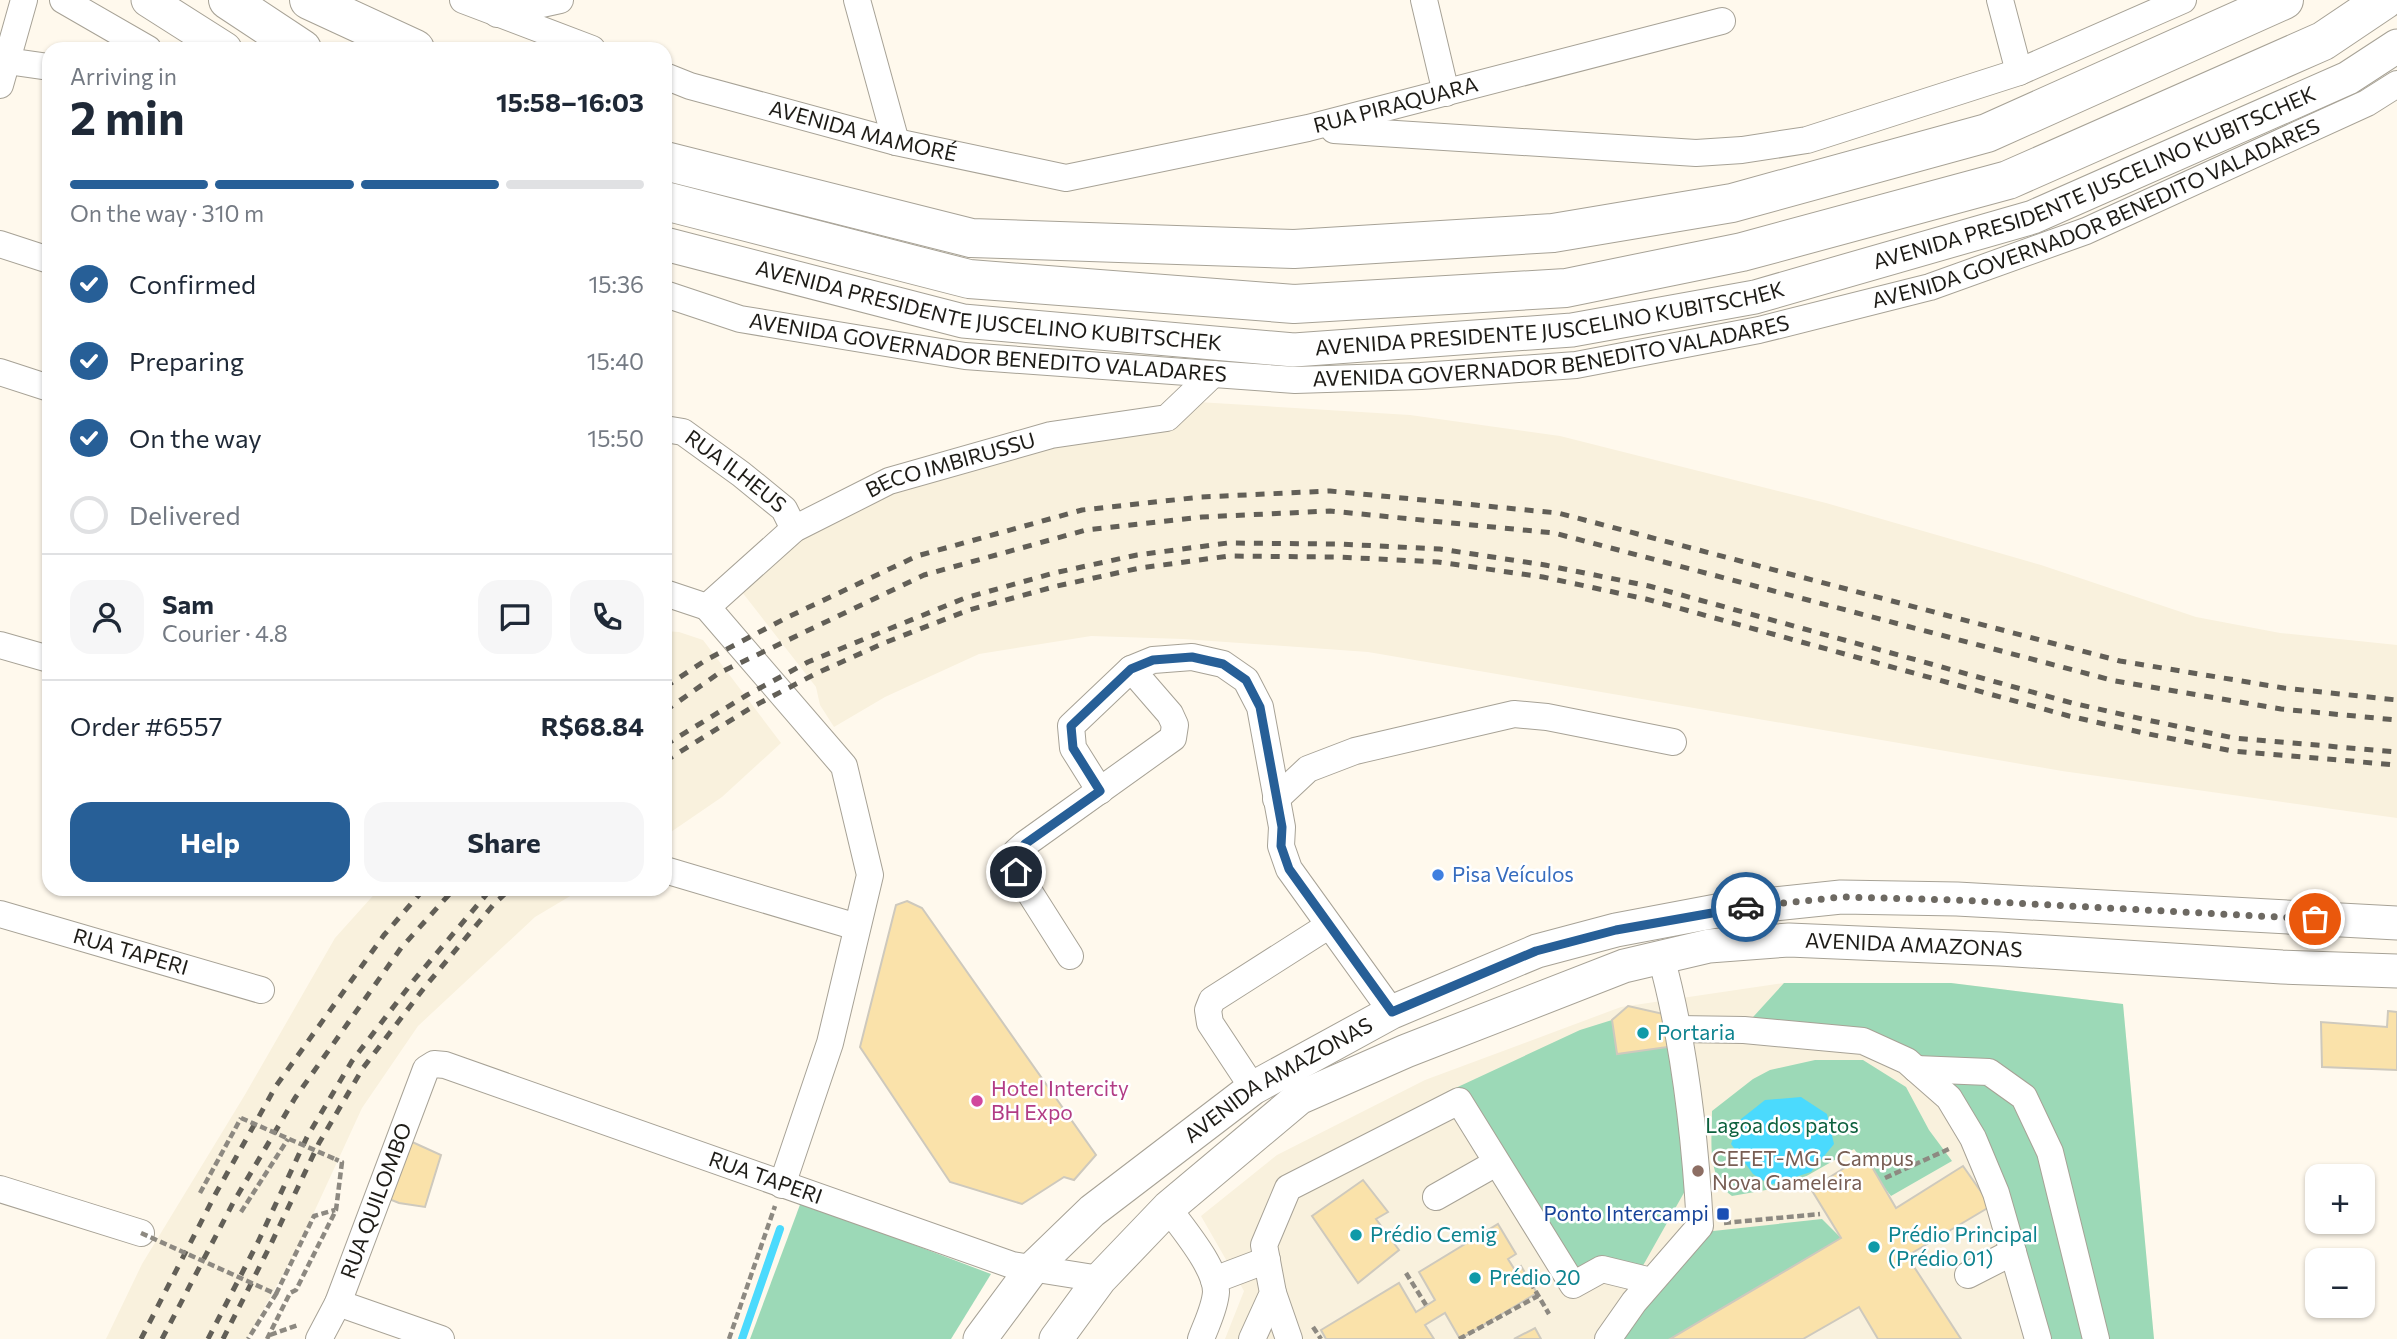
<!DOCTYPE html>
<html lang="en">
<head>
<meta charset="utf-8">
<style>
  :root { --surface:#fff; --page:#f6f6f7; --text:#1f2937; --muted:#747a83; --line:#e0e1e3; --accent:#275f97 }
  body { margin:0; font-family:Commissioner,sans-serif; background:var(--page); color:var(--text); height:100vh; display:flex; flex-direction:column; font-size:26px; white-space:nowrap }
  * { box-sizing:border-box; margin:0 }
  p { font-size:23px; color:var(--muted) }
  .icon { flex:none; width:38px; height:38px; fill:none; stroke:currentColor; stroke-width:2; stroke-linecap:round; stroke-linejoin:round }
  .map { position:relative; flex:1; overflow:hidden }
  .details { position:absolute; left:42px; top:42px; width:630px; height:854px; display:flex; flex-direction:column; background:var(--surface); border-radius:21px; box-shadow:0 2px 5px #0004 }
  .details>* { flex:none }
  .controls { position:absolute; left:2305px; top:1164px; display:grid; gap:14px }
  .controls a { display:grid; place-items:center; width:70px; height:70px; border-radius:14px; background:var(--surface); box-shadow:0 2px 5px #0004; font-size:35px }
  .pin { position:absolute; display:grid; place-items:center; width:60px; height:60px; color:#fff; margin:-30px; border:4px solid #fff; border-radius:50%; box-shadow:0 2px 7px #0007 }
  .courier { position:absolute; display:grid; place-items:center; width:70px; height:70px; margin:-35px; border:5px solid #275f97; border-radius:50%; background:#fff; color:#222; box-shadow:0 2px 9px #0007 }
  .headline em { font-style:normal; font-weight:700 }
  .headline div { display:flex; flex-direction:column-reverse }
  .headline { display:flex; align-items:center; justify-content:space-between; height:119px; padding:0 28px }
  h1 { font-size:46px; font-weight:700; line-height:52px }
  .bar { display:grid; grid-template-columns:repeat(4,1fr); gap:10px 7px; align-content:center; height:84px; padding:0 28px }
  .bar i { height:9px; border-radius:5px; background:var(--line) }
  .bar .on { background:var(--accent) }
  .bar p { grid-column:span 4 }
  .line { display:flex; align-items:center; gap:18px; padding:0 28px; border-top:2px solid var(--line) }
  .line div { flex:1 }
  .round { display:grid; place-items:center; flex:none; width:74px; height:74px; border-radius:21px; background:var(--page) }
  ol { padding:0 28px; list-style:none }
  li { display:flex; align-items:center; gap:21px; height:77px }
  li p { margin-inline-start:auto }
  li .icon { padding:7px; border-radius:50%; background:var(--accent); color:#fff; stroke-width:4 }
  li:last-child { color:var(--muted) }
  li i { width:38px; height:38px; border:4px solid var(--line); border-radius:50% }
  .button { display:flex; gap:14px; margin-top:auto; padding:14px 28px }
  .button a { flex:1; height:80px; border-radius:21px; background:var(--accent); color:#fff; font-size:28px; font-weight:700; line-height:80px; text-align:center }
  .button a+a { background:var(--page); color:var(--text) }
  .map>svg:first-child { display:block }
  .built { fill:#f9f1dd }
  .green { fill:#9cd9b7 }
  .water { fill:#4bdafd }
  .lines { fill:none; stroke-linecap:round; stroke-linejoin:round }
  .stream { stroke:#4bdafd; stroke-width:8 }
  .building { fill:#fae2aa; stroke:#cec9bd; stroke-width:2 }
  .minor-casing { stroke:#a7a296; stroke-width:28 }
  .major-casing { stroke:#a7a296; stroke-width:35 }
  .highway-casing { stroke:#a7a296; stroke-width:40 }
  .path { stroke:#8d8981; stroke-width:4.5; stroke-dasharray:7 3.5; stroke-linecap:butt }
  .minor { stroke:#fff; stroke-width:26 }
  .major { stroke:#fff; stroke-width:33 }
  .highway { stroke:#fff; stroke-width:38 }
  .rail { stroke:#625f57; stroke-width:5; stroke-dasharray:9 9; stroke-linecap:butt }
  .path-bridge { stroke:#8d8981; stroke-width:4.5; stroke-dasharray:7 3.5; stroke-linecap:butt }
  .done { stroke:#6d6962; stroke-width:7; stroke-dasharray:0 12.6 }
  .route { stroke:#275f97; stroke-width:9 }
  .shop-dot { fill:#3f7fe0; stroke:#fff; stroke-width:2.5 }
  .culture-dot { fill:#0f9aa8; stroke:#fff; stroke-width:2.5 }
  .hotel-dot { fill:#d1479c; stroke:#fff; stroke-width:2.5 }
  .education-dot { fill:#8d6e63; stroke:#fff; stroke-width:2.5 }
  .transit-dot { fill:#1a4fb4; stroke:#fff; stroke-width:2.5 }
  .labels { text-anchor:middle; stroke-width:5; stroke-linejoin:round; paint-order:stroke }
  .street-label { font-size:21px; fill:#1e1c17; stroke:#fff }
  .shop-label { font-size:21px; fill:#366cbe; stroke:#fff; text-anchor:start }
  .culture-label { font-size:21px; fill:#0d838f; stroke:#fff; text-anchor:start }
  .hotel-label { font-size:21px; fill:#b23c85; stroke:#fff; text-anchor:start }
  .park-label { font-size:21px; fill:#0d613e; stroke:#fff }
  .education-label { font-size:21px; fill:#785e54; stroke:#fff; text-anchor:start }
  .transit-label { font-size:21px; fill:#164399; stroke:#fff; text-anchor:end }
</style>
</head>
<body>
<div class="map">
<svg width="2397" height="1339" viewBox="0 0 2397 1339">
  <rect width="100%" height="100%" fill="#fff9ed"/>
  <g class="built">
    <polygon points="1198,402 1410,415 1560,436 1826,503 2041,565 2196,617 2280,633 2397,645 2397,818 2062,771 1368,652 1183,639 1091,636 979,654 885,697 834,727 820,705 816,687 742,592 784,542 877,495"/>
    <polygon points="665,631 679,632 703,640 781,743 722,797 665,836"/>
    <polygon points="379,889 582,889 535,917 418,1026 362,1108 298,1247 247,1339 106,1339 142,1264 246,1093 335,938"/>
    <polygon points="1784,983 1951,983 2123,1004 2154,1339 1225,1339 1244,1291 1201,1216 1277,1155 1425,1080 1621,1007"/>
  </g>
  <g class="green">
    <polygon points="1784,983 1951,983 2123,1004 2154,1339 2037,1339 1973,1138 1909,1059 1744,1027"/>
    <polygon points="1612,1020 1618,1054 1675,1046 1690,1182 1636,1278 1573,1285 1496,1163 1447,1092 1580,1030"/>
    <path d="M1815,1060h48l43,27 23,43 23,31 -61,35 -37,-47 -65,37 -57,10c-26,-19 -20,-56 -20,-85l41,-32 17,-9z"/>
    <polygon points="801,1202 991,1274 951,1339 750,1339"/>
    <polygon points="1822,1219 1841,1238 1670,1339 1619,1339 1704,1232"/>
  </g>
  <polygon class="water" points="1801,1097 1827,1114 1834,1144 1811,1172 1770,1185 1753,1174 1731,1144 1741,1119 1765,1100"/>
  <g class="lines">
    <polyline class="stream" points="742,1339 780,1229"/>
  </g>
  <g class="building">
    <polygon points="907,901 922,908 1096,1155 1074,1180 1064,1177 1022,1204 950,1182 860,1047 896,905"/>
    <polygon points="1628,1006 1668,1015 1675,1046 1617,1054 1612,1020"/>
    <polygon points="2388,1011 2397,1012 2397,1070 2322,1067 2321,1022 2387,1027"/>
    <polygon points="410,1141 441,1155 425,1207 399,1203 384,1197"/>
    <polygon points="1865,1155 1896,1208 1963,1166 1991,1206 1907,1256 1961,1339 1878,1339 1859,1307 1803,1339 1670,1339 1841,1238 1811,1189"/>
    <polygon points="1363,1180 1388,1212 1376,1219 1399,1250 1358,1283 1312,1216"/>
    <polygon points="1498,1224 1516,1254 1508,1259 1515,1270 1521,1266 1537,1293 1460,1339 1445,1313 1425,1325 1434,1339 1326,1339 1321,1330 1399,1283 1416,1312 1435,1300 1419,1272"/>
    <polygon points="1535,1328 1541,1339 1514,1339"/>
  </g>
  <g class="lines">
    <g class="minor-casing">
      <g id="minor">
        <polyline points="63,0 148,49"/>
        <polyline points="463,0 592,49"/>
        <polyline points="857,0 896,142"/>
        <polyline points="1424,0 1446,93"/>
        <polyline points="2000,0 2019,72"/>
        <polyline points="497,14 560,0"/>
        <polyline points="0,63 7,61 49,67"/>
        <path id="s1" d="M665,76l25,10 206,56 170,36 242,-50 414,-107"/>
        <polyline points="0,85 24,0"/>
        <polyline points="1334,130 1696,153 1742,150 1807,140 2019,72 2183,0"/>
        <polyline points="0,244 49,260"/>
        <path id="s2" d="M665,294l75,25 225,37 330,24 126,-4 155,-11 183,-35 171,-43 156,-56 281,-128 30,-19"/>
        <polyline points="0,372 49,388"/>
        <path id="s3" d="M665,429l18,3 58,42 43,35 10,20"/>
        <polyline points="665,593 707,607"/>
        <polyline points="707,607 844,766 870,875 830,1043 782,1185"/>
        <path id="s4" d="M707,607l87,-78 95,-48 162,-46 116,-17 46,-44"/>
        <polyline points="0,645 49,659"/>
        <polyline points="1100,791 1073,748 1071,726 1131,669 1153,660 1192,657 1223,664 1246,680 1260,707 1282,827 1281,846 1289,869 1392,1012"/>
        <polyline points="1276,799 1308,769 1355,751 1514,714 1547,717 1673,742"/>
        <polyline points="665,870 857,927"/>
        <path id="s5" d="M0,914l261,76"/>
        <polyline points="1070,956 1011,863 1016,852 1025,844 1173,738 1175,725 1170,714 1131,669"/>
        <polyline points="1678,1029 1744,1030 1863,1041 1907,1061 1916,1069 1949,1098 1973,1138 1996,1193 2038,1339"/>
        <polyline points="1916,1069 1989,1072 2024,1097 2050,1152 2096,1339"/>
        <polyline points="1253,1088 1210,1023 1208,1010 1212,1000 1328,926"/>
        <polyline points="0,1189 141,1233"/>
        <polyline points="1436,1197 1496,1163"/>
        <path d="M1168,1208c15,21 48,59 48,84 -1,16 -10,33 -15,47"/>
        <polyline points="1968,1275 2013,1252"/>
        <polyline points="1214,1280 1267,1260"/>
        <polyline points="1273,1293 1289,1339"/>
        <polyline points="338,1303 441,1339"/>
        <path id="s6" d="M319,1339l19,-36 88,-234 8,-5 11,1 567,200 88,14"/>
        <polyline points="1252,1339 1273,1293 1264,1245 1288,1188 1459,1101 1573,1285 1602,1269 1651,1281"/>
        <path d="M1608,1339l26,-37 66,-76c-5,-90 -15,-182 -39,-269"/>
      </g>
    </g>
    <g class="major-casing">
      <g id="major">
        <polyline points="148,0 225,49"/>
        <path id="s7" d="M665,244l298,77 331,29 278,-20 183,-33 278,-80 315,-139 49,-32"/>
        <path id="s8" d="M980,1339l52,-70 60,-58 161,-123 139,-76 145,-61 79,-21 111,-21 114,-12 116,2 440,24"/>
        <path id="s9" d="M1056,1339l44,-60 68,-71 131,-110 107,-47 218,-85 85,-20 80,-6 211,9 282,18 115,4"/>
      </g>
    </g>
    <g class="highway-casing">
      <g id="highway">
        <polyline points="228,0 302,49"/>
        <polyline points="309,0 415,49"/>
        <polyline points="665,161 971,238 1294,249 1553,233 1732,203 1987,133 2284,0"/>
        <polyline points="665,201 969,279 1294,304 1566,288 1742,252 2008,180 2323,41 2384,0"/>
      </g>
    </g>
    <g class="path">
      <polyline points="1885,1178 1951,1148"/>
      <polyline points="200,1193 241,1118"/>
      <polyline points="241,1212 288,1139"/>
      <polyline points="1724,1223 1820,1214"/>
      <polyline points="1406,1273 1426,1305"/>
      <polyline points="1525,1273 1549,1314"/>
      <polyline points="276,1294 314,1216 335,1210"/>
      <polyline points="1313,1327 1321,1339"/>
      <polyline points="270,1335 298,1325"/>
      <polyline points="267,1339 290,1293 296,1290 336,1210 342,1162 335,1159"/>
      <polyline points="729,1339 775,1206"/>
      <polyline points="1459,1339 1538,1296"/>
    </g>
    <use href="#minor" class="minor"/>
    <use href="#major" class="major"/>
    <use href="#highway" class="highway"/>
    <g class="rail">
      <polyline points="665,687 706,660 788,617 917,556 1082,510 1201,497 1330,491 1558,513 2120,661 2284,688 2397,700"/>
      <polyline points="665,711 719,673 924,575 1086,530 1202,517 1330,511 1554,533 2115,681 2281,709 2397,720"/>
      <polyline points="665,745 747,695 808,662 965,598 1054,573 1137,555 1228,543 1338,544 1440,549 1545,565 1649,586 2072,703 2147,720 2234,738 2397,752"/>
      <polyline points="665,761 754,706 815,674 884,643 969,610 1057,586 1140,568 1229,556 1338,557 1438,562 1543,577 1646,599 2069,716 2144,733 2232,751 2397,765"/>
      <polyline points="141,1339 216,1193 276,1086 384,935 424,889"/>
      <polyline points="162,1339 233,1203 295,1098 401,948 454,889"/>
      <polyline points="208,1339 258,1242 307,1137 352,1061 414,980 491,889"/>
      <polyline points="223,1339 269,1248 319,1143 363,1068 424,988 494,904 510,889"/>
    </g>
    <g class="path-bridge">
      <polyline points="241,1118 335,1159"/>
      <polyline points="141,1233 276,1294 248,1339"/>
    </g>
  </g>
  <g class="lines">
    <polyline class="done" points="1746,907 1842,897 1957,900 2315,919"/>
    <polyline class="route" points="1016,872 1011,863 1025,844 1100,791 1073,748 1071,726 1131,669 1153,660 1192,657 1223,664 1246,680 1260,707 1282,827 1281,846 1289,869 1392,1012 1536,951 1616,930 1746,907"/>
  </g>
  <circle class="shop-dot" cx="1438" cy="875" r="7"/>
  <g class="culture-dot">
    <circle cx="1643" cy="1033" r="7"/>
    <circle cx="1356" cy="1235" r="7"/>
    <circle cx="1874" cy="1247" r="7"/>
    <circle cx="1475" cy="1278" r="7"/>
  </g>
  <circle class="hotel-dot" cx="977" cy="1101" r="7"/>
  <circle class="education-dot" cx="1698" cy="1171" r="7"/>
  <rect class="transit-dot" x="1716" y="1207" width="14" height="14" rx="3.5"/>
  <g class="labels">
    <g class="street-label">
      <text dy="7" stroke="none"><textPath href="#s1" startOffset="752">RUA PIRAQUARA</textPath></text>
      <text dy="7" stroke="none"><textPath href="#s1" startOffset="206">AVENIDA MAMORÉ</textPath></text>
      <text dy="7" stroke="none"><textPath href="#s7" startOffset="1465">AVENIDA PRESIDENTE JUSCELINO KUBITSCHEK</textPath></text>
      <text dy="7" stroke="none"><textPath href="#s2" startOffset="1463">AVENIDA GOVERNADOR BENEDITO VALADARES</textPath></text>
      <text dy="7" stroke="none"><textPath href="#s7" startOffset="331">AVENIDA PRESIDENTE JUSCELINO KUBITSCHEK</textPath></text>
      <text dy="7" stroke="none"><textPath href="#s7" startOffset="898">AVENIDA PRESIDENTE JUSCELINO KUBITSCHEK</textPath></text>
      <text dy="7" stroke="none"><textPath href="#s2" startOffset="329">AVENIDA GOVERNADOR BENEDITO VALADARES</textPath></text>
      <text dy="7" stroke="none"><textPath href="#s2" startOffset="896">AVENIDA GOVERNADOR BENEDITO VALADARES</textPath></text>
      <text dy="7" stroke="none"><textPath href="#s4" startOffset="287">BECO IMBIRUSSU</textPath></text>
      <text dy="7" stroke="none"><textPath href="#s3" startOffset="84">RUA ILHEUS</textPath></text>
      <text dy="7" stroke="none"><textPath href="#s9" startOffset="987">AVENIDA AMAZONAS</textPath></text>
      <text dy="7" stroke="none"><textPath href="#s5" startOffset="136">RUA TAPERI</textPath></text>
      <text dy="7" stroke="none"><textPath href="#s8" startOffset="399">AVENIDA AMAZONAS</textPath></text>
      <text dy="7" stroke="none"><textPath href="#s6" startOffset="651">RUA TAPERI</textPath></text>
      <text dy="7" stroke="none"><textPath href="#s6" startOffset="150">RUA QUILOMBO</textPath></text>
    </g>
    <g class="shop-label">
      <text x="1452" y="882">Pisa Veículos</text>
    </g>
    <g class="culture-label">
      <text x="1657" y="1040">Portaria</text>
      <text x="1370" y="1242">Prédio Cemig</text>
      <text x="1888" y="1242">Prédio Principal<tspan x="1888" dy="24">(Prédio 01)</tspan></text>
      <text x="1489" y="1285">Prédio 20</text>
    </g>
    <g class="hotel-label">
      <text x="991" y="1096">Hotel Intercity<tspan x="991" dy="24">BH Expo</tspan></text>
    </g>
    <g class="park-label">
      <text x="1782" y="1133">Lagoa dos patos</text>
    </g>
    <g class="education-label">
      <text x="1712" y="1166">CEFET-MG - Campus<tspan x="1712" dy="24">Nova Gameleira</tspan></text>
    </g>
    <g class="transit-label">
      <text x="1709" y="1221">Ponto Intercampi</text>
    </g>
  </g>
</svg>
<div class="controls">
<a>+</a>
<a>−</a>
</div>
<div class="pin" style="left:2315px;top:919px;background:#ea580c"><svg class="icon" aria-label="bag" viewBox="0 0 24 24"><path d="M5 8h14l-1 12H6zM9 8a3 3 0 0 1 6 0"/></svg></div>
<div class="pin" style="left:1016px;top:872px;background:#1f2937"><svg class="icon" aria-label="home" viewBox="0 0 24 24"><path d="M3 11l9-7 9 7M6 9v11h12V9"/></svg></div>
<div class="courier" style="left:1746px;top:907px"><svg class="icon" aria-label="car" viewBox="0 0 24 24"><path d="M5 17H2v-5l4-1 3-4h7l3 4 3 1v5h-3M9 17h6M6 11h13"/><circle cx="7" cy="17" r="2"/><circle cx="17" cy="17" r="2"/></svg></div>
<section class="details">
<div class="headline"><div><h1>2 min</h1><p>Arriving in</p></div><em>15:58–16:03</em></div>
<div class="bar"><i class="on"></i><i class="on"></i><i class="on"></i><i></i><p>On the way · 310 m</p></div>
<ol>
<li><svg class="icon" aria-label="check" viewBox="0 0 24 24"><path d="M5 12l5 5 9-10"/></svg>Confirmed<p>15:36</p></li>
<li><svg class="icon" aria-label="check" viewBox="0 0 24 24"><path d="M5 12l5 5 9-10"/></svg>Preparing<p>15:40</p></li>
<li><svg class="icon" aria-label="check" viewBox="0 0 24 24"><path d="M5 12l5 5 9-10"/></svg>On the way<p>15:50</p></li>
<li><i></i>Delivered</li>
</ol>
<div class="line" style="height:126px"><a class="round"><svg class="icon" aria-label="person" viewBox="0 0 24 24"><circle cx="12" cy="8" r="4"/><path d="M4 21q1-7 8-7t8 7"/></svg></a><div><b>Sam</b><p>Courier · 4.8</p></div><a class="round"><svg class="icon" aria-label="chat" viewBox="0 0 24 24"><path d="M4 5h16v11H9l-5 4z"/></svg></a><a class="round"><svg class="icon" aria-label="phone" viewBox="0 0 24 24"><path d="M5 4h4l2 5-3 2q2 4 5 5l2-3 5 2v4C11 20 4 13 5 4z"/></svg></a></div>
<div class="line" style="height:91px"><div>Order #6557</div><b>R$68.84</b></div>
<div class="button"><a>Help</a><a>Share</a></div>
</section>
</div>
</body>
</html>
